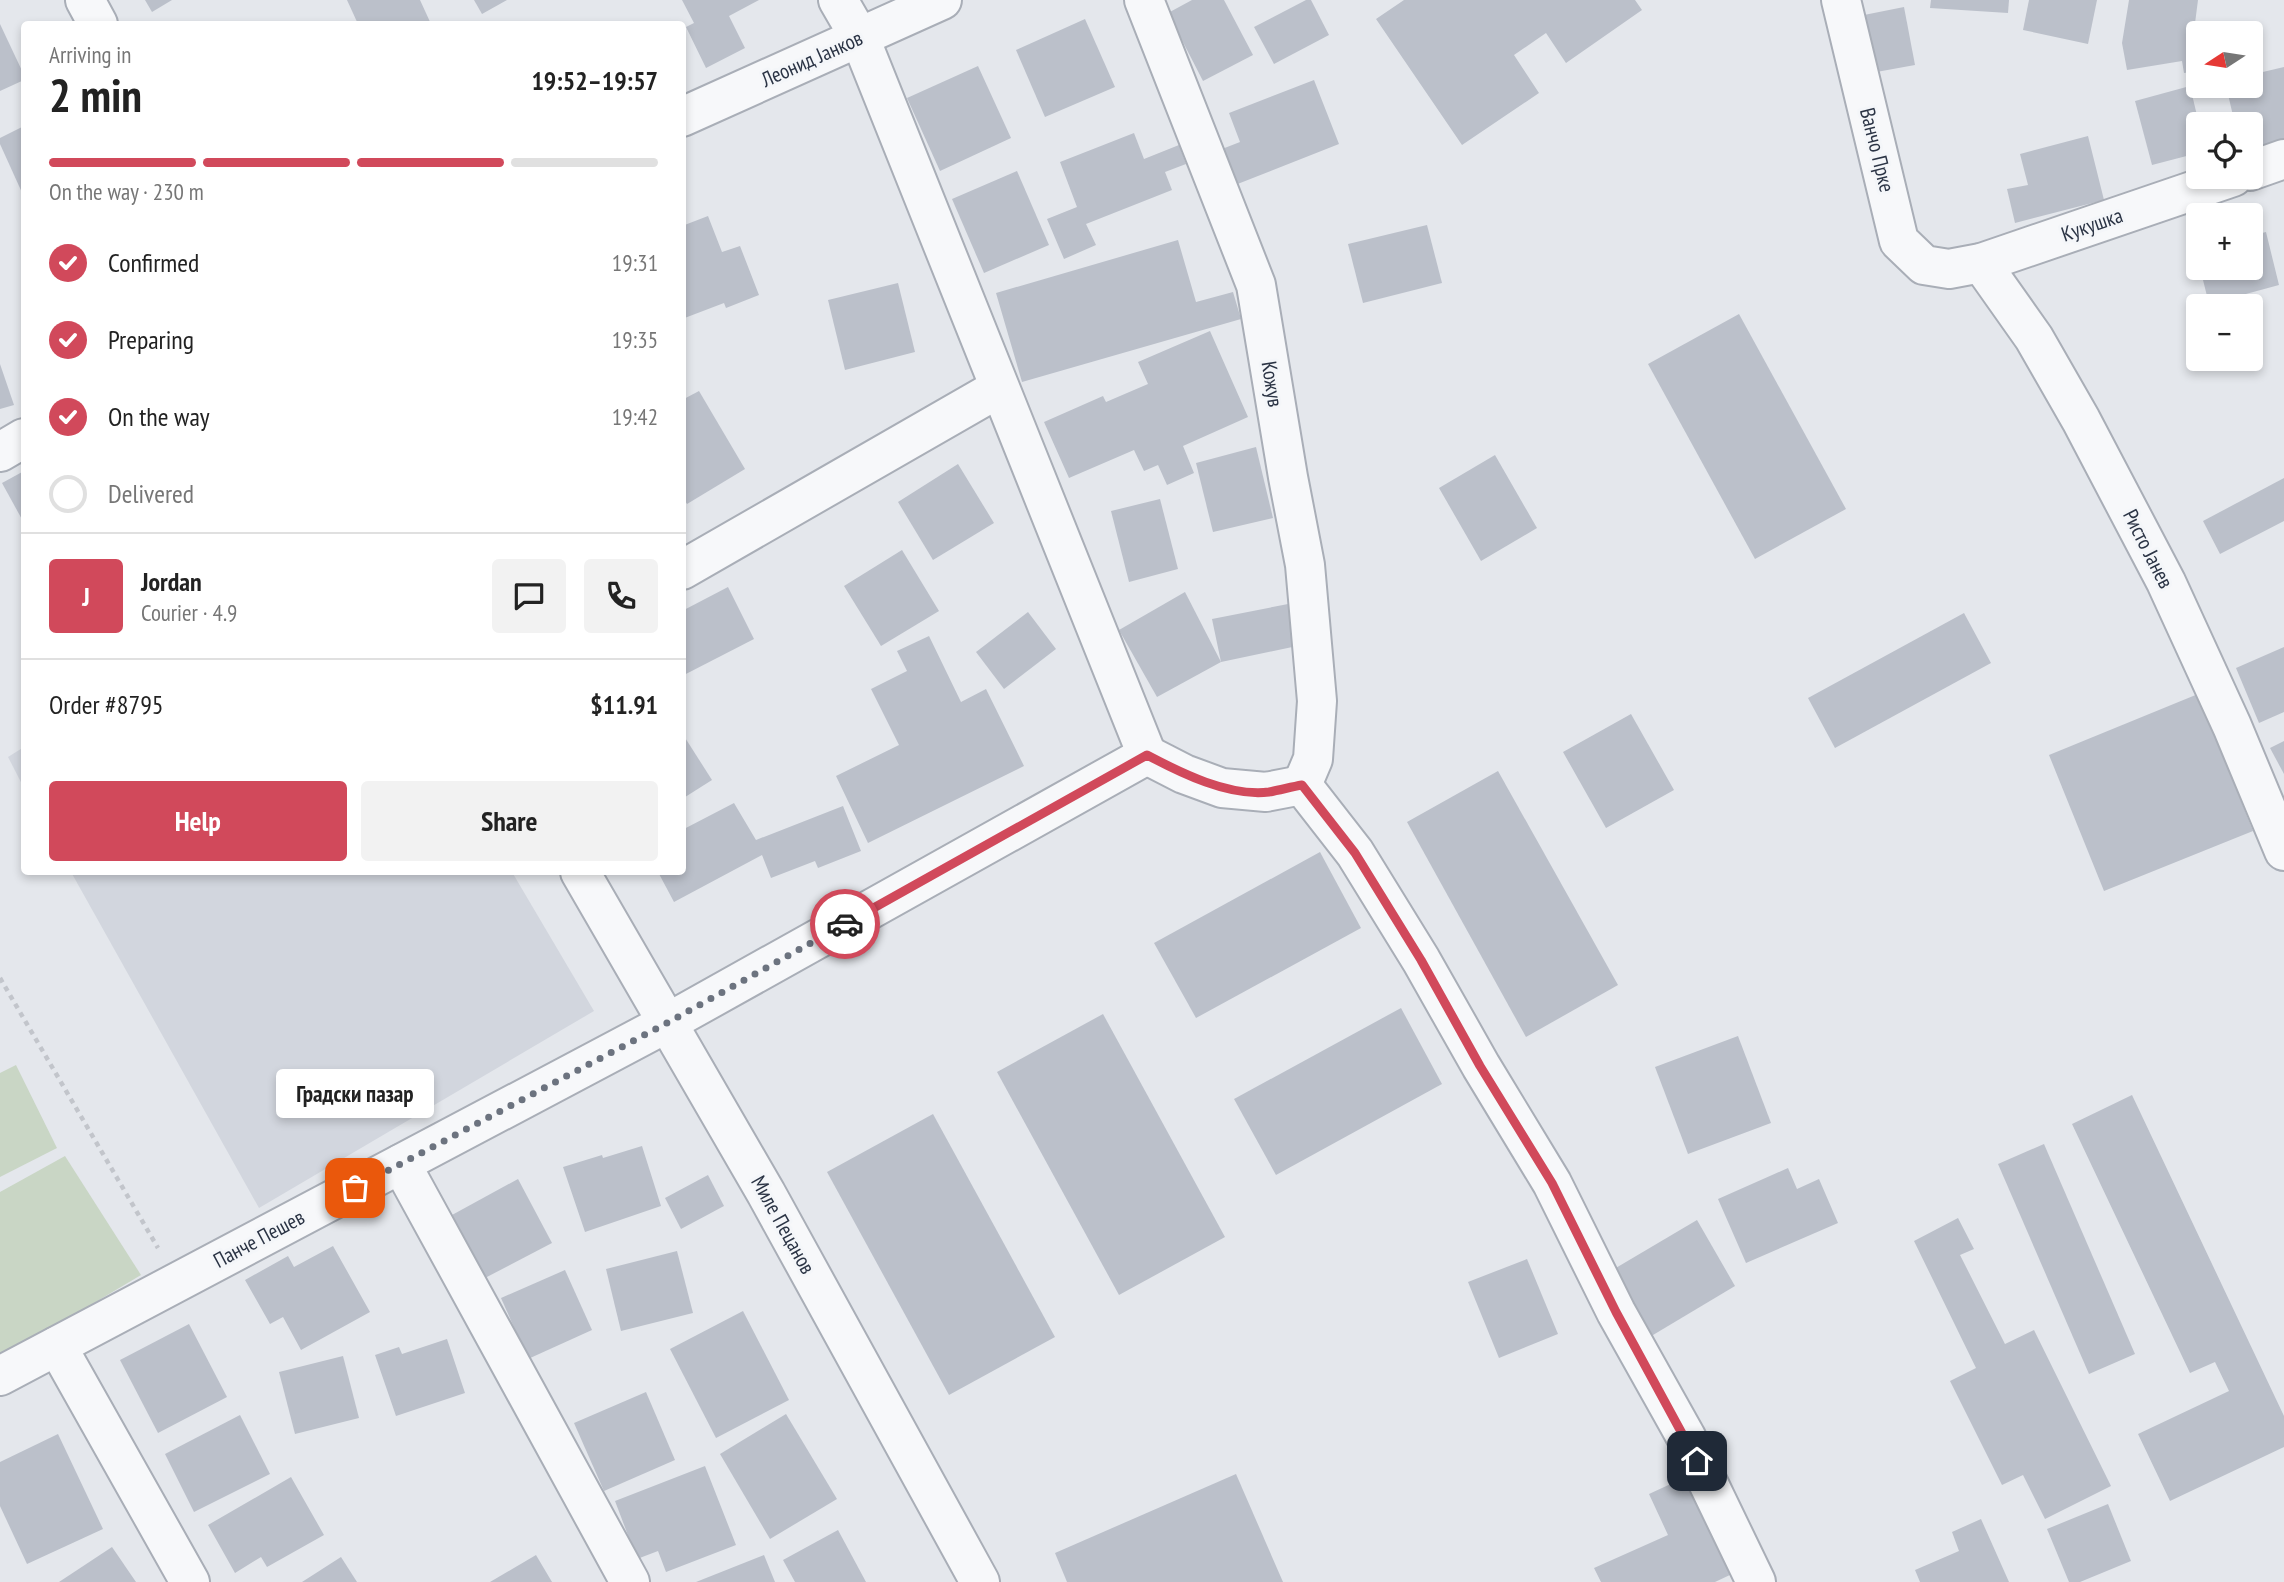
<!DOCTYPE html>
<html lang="en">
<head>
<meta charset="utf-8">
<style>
  :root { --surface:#fff; --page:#f2f2f2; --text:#222; --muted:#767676; --line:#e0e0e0; --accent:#d1495b }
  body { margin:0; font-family:"PT Sans Narrow",sans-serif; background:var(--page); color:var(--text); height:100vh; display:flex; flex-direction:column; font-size:26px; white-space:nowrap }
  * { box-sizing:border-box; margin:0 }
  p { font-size:23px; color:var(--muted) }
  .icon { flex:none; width:38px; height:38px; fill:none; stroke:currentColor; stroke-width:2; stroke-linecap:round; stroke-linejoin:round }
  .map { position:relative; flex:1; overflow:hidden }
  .sheet { position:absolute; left:21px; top:21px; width:665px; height:854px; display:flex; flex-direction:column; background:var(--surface); border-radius:7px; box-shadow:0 4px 10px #0003 }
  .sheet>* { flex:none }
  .needle { width:46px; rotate:258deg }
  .tools { position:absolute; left:2186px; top:21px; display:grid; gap:14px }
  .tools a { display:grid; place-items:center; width:77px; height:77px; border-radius:7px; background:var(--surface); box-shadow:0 4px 10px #0003; font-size:35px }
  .pin { position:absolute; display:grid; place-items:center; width:60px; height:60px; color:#fff; margin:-30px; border-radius:14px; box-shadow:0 4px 10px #0006 }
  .courier { position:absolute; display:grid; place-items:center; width:70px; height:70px; margin:-35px; border:5px solid #d1495b; border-radius:50%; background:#fff; color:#222; box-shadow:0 2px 9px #0007 }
  .bubble { position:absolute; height:49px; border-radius:7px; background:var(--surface); box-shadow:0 4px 10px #0003; font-size:23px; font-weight:700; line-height:49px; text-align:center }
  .summary em { font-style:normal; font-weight:700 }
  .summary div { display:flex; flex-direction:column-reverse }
  .summary { display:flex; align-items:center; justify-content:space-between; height:119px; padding:0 28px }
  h1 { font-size:46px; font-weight:700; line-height:52px }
  .bar { display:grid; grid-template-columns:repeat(4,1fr); gap:10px 7px; align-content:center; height:84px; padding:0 28px }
  .bar i { height:9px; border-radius:5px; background:var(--line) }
  .bar .on { background:var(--accent) }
  .bar p { grid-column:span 4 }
  .line { display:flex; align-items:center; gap:18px; padding:0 28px; border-top:2px solid var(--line) }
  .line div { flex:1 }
  .round { display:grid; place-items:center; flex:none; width:74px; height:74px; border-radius:7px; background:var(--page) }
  ol { padding:0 28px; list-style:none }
  li { display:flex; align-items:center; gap:21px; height:77px }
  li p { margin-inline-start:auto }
  li .icon { padding:7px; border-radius:50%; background:var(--accent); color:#fff; stroke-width:4 }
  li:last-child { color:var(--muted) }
  li i { width:38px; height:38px; border:4px solid var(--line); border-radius:50% }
  .action { display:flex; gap:14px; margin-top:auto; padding:14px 28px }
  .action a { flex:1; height:80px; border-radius:7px; background:var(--accent); color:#fff; font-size:28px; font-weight:700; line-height:80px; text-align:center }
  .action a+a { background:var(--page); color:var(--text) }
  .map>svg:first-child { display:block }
  .built { fill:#d2d6de }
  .green { fill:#c9d6c5 }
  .building { fill:#bbc0ca }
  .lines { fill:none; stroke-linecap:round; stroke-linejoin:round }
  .minor-casing { stroke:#a9aeb7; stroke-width:42 }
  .path { stroke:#c2c5cb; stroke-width:4.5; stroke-dasharray:5 5; stroke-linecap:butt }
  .minor { stroke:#f7f8fa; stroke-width:38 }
  .done { stroke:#6c737f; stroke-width:7; stroke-dasharray:0 12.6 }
  .route { stroke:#d1495b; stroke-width:9 }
  .labels { text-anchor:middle; stroke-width:6; stroke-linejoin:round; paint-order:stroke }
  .street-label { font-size:21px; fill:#2b3445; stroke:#f4f6f9 }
</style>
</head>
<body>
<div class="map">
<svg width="2284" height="1582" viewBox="0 0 2284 1582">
  <rect width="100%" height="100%" fill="#e4e7ec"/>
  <g class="built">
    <polygon points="24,747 24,788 8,757"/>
    <polygon points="71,872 512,872 594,1011 259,1208"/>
  </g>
  <g class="green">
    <polygon points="16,1065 57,1148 0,1177 0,1073"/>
    <polygon points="65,1156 141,1275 0,1359 0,1192"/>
  </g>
  <g class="building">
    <polygon points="145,0 172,0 152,12"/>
    <polygon points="347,0 420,0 431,24 358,24"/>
    <polygon points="474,0 507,0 482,14"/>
    <polygon points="682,0 759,0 729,16 745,48 706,68 686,27 694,23"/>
    <polygon points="1192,0 1224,0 1253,55 1203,81 1168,13"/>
    <polygon points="1306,0 1311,0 1329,35 1274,64 1254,27"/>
    <polygon points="1404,0 1635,0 1642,10 1566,63 1546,33 1514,55 1539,93 1462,145 1376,19"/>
    <polygon points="1931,0 2009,0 2008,13 1930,8"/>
    <polygon points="2029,0 2097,0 2088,44 2023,30"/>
    <polygon points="2129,0 2198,0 2194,31 2198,32 2198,71 2184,73 2182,61 2127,70 2122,43"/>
    <polygon points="1904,7 1915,65 1871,73 1859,16"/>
    <polygon points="1085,19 1115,87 1045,117 1016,50"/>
    <polygon points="0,24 24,75 24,80 0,91"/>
    <polygon points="978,66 1011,138 940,171 907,98"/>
    <polygon points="2284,67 2284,146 2250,154 2250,124 2235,124 2226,86 2250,86 2250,75"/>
    <polygon points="1314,80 1339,144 1235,185 1222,149 1240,142 1229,113"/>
    <polygon points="2190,86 2199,124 2198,153 2152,165 2135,101"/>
    <polygon points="24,126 24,197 0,144 0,138"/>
    <polygon points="1134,133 1144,159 1179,145 1186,164 1165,172 1172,190 1086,224 1096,245 1064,259 1047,219 1077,207 1060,162"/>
    <polygon points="2088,136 2104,200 2015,223 2007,189 2028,185 2020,154"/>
    <polygon points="1017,171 1049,245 984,273 952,199"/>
    <polygon points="708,216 722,252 740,246 759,295 726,308 724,303 682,319 682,226"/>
    <polygon points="1427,225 1442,283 1363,303 1348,244"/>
    <polygon points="2266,232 2279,285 2209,304 2200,268 2250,268 2250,236"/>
    <polygon points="1178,240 1196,302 1233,292 1241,319 1022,382 996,293"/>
    <polygon points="898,283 915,352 845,370 828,300"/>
    <polygon points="1739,314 1846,509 1755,559 1648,364"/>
    <polygon points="1210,331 1248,417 1183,446 1194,473 1167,485 1158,465 1144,471 1134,450 1069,478 1044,422 1103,396 1106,402 1148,384 1138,362"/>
    <polygon points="0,364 14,405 0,409"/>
    <polygon points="699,391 745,469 687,504 682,496 682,400"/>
    <polygon points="1256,447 1273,518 1213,532 1196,463"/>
    <polygon points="1495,455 1537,528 1481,561 1439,488"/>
    <polygon points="958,464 994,523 933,560 898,502"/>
    <polygon points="24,471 24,523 2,483"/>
    <polygon points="2284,478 2284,521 2220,554 2203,521"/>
    <polygon points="1160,499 1178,569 1129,582 1111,511"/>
    <polygon points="902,550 939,611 881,646 844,586"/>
    <polygon points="728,587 754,639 682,676 682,611"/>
    <polygon points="1185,592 1221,662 1157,697 1119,630"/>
    <polygon points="1288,604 1297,646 1221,662 1212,619"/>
    <polygon points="1028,612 1056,649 1004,689 976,652"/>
    <polygon points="1964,613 1991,663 1835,748 1808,698"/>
    <polygon points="929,636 961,702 986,689 1024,766 868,843 836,776 899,745 871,689 907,671 897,651"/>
    <polygon points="2284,647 2284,712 2259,723 2236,668"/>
    <polygon points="2198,694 2253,831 2104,891 2049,755"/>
    <polygon points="1631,714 1674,790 1606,828 1563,752"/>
    <polygon points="682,733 712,780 682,799"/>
    <polygon points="2284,741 2284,774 2270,748"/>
    <polygon points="1498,771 1618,985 1526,1037 1407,822"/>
    <polygon points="734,803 756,840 843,806 861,851 818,868 815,861 771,878 762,855 674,902 658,872 682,872 682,830"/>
    <polygon points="1320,852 1361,928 1196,1018 1154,943"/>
    <polygon points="1401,1008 1442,1084 1276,1175 1234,1099"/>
    <polygon points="1103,1014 1225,1237 1119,1295 997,1072"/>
    <polygon points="1738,1036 1771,1123 1688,1154 1655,1067"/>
    <polygon points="2132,1095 2284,1416 2284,1447 2170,1501 2138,1434 2229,1391 2215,1362 2190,1373 2072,1124"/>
    <polygon points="933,1114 1055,1337 949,1395 827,1172"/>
    <polygon points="2044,1144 2135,1354 2089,1374 1998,1164"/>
    <polygon points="642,1146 661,1206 585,1232 563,1167 602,1155 603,1158"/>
    <polygon points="1788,1168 1797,1189 1819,1179 1838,1223 1746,1263 1718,1199"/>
    <polygon points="708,1175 724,1206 681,1229 665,1198"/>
    <polygon points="518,1179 552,1243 485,1278 452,1215"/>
    <polygon points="1958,1218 1974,1249 1960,1255 2005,1344 2034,1330 2111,1486 2045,1519 2023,1475 2002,1485 1950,1381 1976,1368 1914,1241"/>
    <polygon points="1697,1220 1735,1286 1648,1338 1609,1272"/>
    <polygon points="333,1246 370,1312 301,1350 283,1317 270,1324 245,1280 288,1256 294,1267"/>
    <polygon points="677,1251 693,1313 621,1331 606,1269"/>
    <polygon points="1527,1259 1558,1334 1499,1358 1468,1282"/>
    <polygon points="565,1270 592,1330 528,1359 501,1298"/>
    <polygon points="743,1311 789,1400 716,1438 670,1349"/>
    <polygon points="189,1324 227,1397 158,1433 120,1360"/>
    <polygon points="447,1339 465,1393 396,1416 375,1355 399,1347 402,1354"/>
    <polygon points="343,1356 359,1418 295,1434 279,1372"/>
    <polygon points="646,1392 675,1460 604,1491 574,1423"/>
    <polygon points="786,1414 837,1499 770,1539 720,1454"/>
    <polygon points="240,1415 270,1474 194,1512 165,1454"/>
    <polygon points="58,1434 103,1529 27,1564 0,1506 0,1462"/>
    <polygon points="705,1466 736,1545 666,1572 658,1551 637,1559 615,1501"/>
    <polygon points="1236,1474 1283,1582 1067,1582 1055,1553"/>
    <polygon points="1688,1476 1732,1574 1715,1582 1601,1582 1594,1568 1668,1535 1649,1494"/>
    <polygon points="291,1477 324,1535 267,1567 261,1557 235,1573 208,1525"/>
    <polygon points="2108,1504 2131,1561 2080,1582 2069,1582 2047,1529"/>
    <polygon points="1981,1519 2009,1582 1920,1582 1915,1570 1959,1551 1952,1532"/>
    <polygon points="838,1530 866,1582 795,1582 783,1560"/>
    <polygon points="112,1547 136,1582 59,1582"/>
    <polygon points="536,1555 552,1582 490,1582"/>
    <polygon points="764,1555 775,1582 696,1582"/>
    <polygon points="341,1557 357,1582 302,1582"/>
  </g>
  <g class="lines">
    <g class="minor-casing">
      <g id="minor">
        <polyline points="85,0 98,24"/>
        <polyline points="838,0 860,38 1147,755"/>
        <polyline points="1144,0 1256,285 1288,477 1305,565 1317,701 1313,759 1302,785"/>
        <polyline points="1841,0 1899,241 1924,265 1949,269 1981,263 2233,177"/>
        <polyline points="682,117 942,0"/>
        <polyline points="2250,171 2284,159"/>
        <polyline points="1981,263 2034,338 2081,420 2166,582 2232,726 2284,851"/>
        <polyline points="0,452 24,438"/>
        <polyline points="682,570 999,388"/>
        <polyline points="1147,755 1184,774 1222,788 1266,792 1302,785"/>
        <polyline points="1302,785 1355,853 1421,960 1481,1066 1552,1183 1616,1312 1686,1437 1756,1582"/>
        <polyline points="580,872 766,1193 980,1582"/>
        <polyline points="401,1164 630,1582"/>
        <polyline points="57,1346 190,1582"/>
        <polyline points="0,1376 667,1023 1147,755"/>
      </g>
    </g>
    <polyline class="path" points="0,978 158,1248"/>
    <use href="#minor" class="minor"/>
  </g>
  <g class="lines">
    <polyline class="done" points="355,1188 667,1023 845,924"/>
    <path class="route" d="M845,924l302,-169c34,18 82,42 122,37 11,-2 22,-5 33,-7l53,68 66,107 59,106 72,117 64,129 81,149"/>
  </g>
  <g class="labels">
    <g class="street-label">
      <text transform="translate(812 59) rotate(-24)" y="7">Леонид Јанков</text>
      <text transform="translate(1877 150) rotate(76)" y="7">Ванчо Прке</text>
      <text transform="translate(2092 225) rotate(-19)" y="7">Кукушка</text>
      <text transform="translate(1272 384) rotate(81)" y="7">Кожув</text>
      <text transform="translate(2148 549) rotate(63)" y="7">Ристо Јанев</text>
      <text transform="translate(783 1225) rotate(61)" y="7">Миле Пецанов</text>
      <text transform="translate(259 1239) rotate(-28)" y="7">Панче Пешев</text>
    </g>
  </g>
</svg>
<div class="tools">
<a><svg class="needle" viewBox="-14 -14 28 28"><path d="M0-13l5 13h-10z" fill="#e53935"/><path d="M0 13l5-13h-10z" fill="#767676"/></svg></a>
<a><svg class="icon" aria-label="locate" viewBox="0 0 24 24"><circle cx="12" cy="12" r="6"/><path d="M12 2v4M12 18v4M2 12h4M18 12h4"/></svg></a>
<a>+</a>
<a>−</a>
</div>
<div class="pin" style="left:355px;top:1188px;background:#ea580c"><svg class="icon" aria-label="bag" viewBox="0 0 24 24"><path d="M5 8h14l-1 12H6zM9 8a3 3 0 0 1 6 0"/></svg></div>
<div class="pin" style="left:1697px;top:1461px;background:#1f2937"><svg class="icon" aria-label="home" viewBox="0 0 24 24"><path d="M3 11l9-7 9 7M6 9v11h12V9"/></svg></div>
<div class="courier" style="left:845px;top:924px"><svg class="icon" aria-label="car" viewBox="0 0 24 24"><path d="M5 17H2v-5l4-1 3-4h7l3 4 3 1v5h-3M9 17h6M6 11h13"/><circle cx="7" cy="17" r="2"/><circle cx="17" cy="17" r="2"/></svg></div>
<div class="bubble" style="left:276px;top:1069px;width:158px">Градски пазар</div>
<section class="sheet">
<div class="summary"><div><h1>2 min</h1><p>Arriving in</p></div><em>19:52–19:57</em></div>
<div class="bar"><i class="on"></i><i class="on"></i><i class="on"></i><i></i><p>On the way · 230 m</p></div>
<ol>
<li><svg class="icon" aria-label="check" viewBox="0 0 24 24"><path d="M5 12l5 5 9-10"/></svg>Confirmed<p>19:31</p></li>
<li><svg class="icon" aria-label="check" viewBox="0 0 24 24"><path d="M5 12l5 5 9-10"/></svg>Preparing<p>19:35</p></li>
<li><svg class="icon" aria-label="check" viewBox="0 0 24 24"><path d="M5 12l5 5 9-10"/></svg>On the way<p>19:42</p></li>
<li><i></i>Delivered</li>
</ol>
<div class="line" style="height:126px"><b class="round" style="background:var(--accent);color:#fff">J</b><div><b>Jordan</b><p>Courier · 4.9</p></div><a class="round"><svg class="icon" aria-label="chat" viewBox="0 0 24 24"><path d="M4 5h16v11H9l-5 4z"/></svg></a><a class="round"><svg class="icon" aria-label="phone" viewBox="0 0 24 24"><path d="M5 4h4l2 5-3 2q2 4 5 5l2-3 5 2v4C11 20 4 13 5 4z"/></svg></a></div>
<div class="line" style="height:91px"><div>Order #8795</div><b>$11.91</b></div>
<div class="action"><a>Help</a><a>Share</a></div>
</section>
</div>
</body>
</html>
